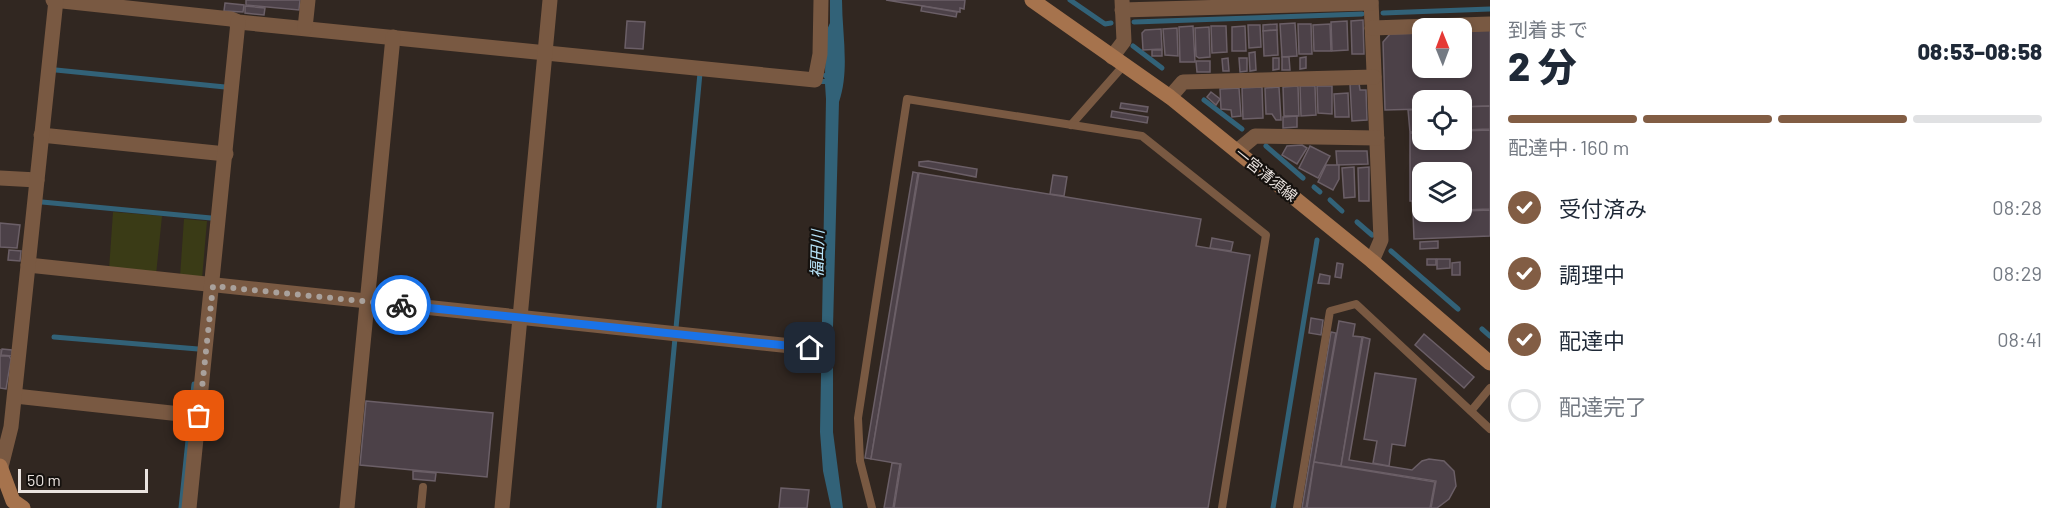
<!DOCTYPE html>
<html lang="ja">
<head>
<meta charset="utf-8">
<style>
  :root { --surface:#fff; --page:#f2f2f3; --text:#1f2937; --muted:#747a83; --line:#e0e1e3; --accent:#825d44 }
  body { margin:0; font-family:Barlow,"Noto Sans JP",sans-serif; background:var(--page); color:var(--text); height:100vh; display:flex; flex-direction:column; font-size:22px; white-space:nowrap }
  * { box-sizing:border-box; margin:0 }
  p { font-size:20px; color:var(--muted) }
  .icon { flex:none; width:33px; height:33px; fill:none; stroke:currentColor; stroke-width:2; stroke-linecap:round; stroke-linejoin:round }
  .map { position:relative; flex:1; overflow:hidden }
  .sheet { display:flex; flex-direction:column; background:var(--surface); width:570px }
  .sheet>* { flex:none }
  .needle { width:39px; rotate:359deg }
  .tools { position:absolute; left:1412px; top:18px; display:grid; gap:12px }
  .tools a { display:grid; place-items:center; width:60px; height:60px; border-radius:12px; background:var(--surface); box-shadow:0 3px 9px #0003; font-size:30px }
  .scale { position:absolute; left:18px; bottom:15px; width:130px; box-sizing:border-box; padding-left:6px; border:3px solid #eae3df; border-top:0; font-size:16px; line-height:21px; white-space:nowrap; color:#eae3df; -webkit-text-stroke:4px #15110e; paint-order:stroke }
  .pin { position:absolute; display:grid; place-items:center; width:51px; height:51px; color:#fff; margin:-26px; border-radius:12px; box-shadow:0 3px 9px #0006 }
  .courier { position:absolute; display:grid; place-items:center; width:60px; height:60px; margin:-30px; border:4px solid #1a73e8; border-radius:50%; background:#fff; color:#222; box-shadow:0 2px 8px #0007 }
  .head em { font-style:normal; font-weight:800 }
  .head div { display:flex; flex-direction:column-reverse }
  .head { display:flex; align-items:center; justify-content:space-between; height:102px; padding:0 18px }
  h1 { font-size:39px; font-weight:800; line-height:45px }
  .bar { display:grid; grid-template-columns:repeat(4,1fr); gap:9px 6px; align-content:center; height:72px; padding:0 18px }
  .bar i { height:8px; border-radius:4px; background:var(--line) }
  .bar .on { background:var(--accent) }
  .bar p { grid-column:span 4 }
  ol { padding:0 18px; list-style:none }
  li { display:flex; align-items:center; gap:18px; height:66px }
  li p { margin-inline-start:auto }
  li .icon { padding:6px; border-radius:50%; background:var(--accent); color:#fff; stroke-width:4 }
  li:last-child { color:var(--muted) }
  li i { width:33px; height:33px; border:3px solid var(--line); border-radius:50% }
  main { display:flex; flex:1; min-height:0 }
  .map>svg:first-child { display:block }
  .green { fill:#3a3b16 }
  .water { fill:#326278 }
  .lines { fill:none; stroke-linecap:round; stroke-linejoin:round }
  .stream { stroke:#326278; stroke-width:5 }
  .building { fill:#4c4148; stroke:#6b5f67; stroke-width:1.5 }
  .lane { stroke:#795942; stroke-width:8 }
  .street { stroke:#795942; stroke-width:15 }
  .secondary { stroke:#a6734d; stroke-width:15 }
  .done { stroke:#a9a19c; stroke-width:6; stroke-dasharray:0 10.8 }
  .route { stroke:#1a73e8; stroke-width:8 }
  .labels { text-anchor:middle; stroke-width:4.5; stroke-linejoin:round; paint-order:stroke }
  .street-label { font-size:15px; fill:#eae3df; stroke:#15110e }
  .water-label { font-size:16px; font-style:italic; fill:#b8e5fb; stroke:#15110e }
</style>
</head>
<body>
<main>
<div class="map">
<svg width="1490" height="508" viewBox="0 0 1490 508">
  <rect width="100%" height="100%" fill="#312721"/>
  <g class="green">
    <polygon points="113,212 162,216 156,275 109,270"/>
    <polygon points="184,219 207,221 202,279 180,277"/>
  </g>
  <path class="water" d="M830,0h12c0,33 8,70 -3,102l-6,225v105l10,76h-12l-8,-37 -3,-39 6,-333 -1,-15h-5v-5h5l-4,-5 4,-1 1,-41 4,-9z"/>
  <g class="lines">
    <g class="stream">
      <polyline points="1070,0 1105,24 1111,23"/>
      <polyline points="1383,13 1490,9"/>
      <polyline points="1134,22 1362,14"/>
      <polyline points="1133,46 1162,68"/>
      <polyline points="56,70 225,87"/>
      <polyline points="1204,100 1242,129"/>
      <polyline points="1266,146 1303,178"/>
      <polyline points="1314,187 1320,192"/>
      <polyline points="1330,200 1342,211"/>
      <polyline points="42,202 211,218"/>
      <polyline points="1357,222 1372,235"/>
      <polyline points="1391,251 1458,309"/>
      <polyline points="676,328 700,73"/>
      <polyline points="1482,329 1490,336"/>
      <polyline points="54,337 198,349"/>
      <polyline points="191,410 194,384"/>
      <polyline points="181,508 190,421"/>
      <polyline points="659,508 675,338"/>
      <polyline points="1273,508 1317,240"/>
    </g>
  </g>
  <g class="building">
    <polygon points="246,0 300,0 299,10 246,5"/>
    <polygon points="886,0 965,0 964,9 960,8 960,12"/>
    <polygon points="225,3 244,5 243,12 224,11"/>
    <polygon points="245,6 265,8 264,15 245,13"/>
    <polygon points="922,6 957,12 956,17 921,11"/>
    <polygon points="1363,20 1364,54 1352,54 1351,21"/>
    <polygon points="627,21 645,22 643,49 625,48"/>
    <polygon points="1347,21 1348,50 1332,51 1331,22"/>
    <polygon points="1295,23 1297,56 1282,57 1280,24"/>
    <polygon points="1277,24 1277,30 1263,31 1263,25"/>
    <polygon points="1298,24 1311,24 1312,54 1299,54"/>
    <polygon points="1330,24 1331,51 1314,51 1313,25"/>
    <polygon points="1248,25 1260,25 1261,47 1249,48"/>
    <polygon points="1193,26 1195,62 1180,62 1179,27"/>
    <polygon points="1211,26 1226,26 1227,52 1212,53"/>
    <polygon points="1245,26 1246,51 1232,51 1232,27"/>
    <polygon points="1209,27 1210,57 1199,58 1196,56 1195,28"/>
    <polygon points="1177,28 1178,56 1165,55 1163,29"/>
    <polygon points="1161,29 1162,49 1143,50 1142,33 1145,30"/>
    <polygon points="1277,30 1278,55 1264,56 1263,31"/>
    <polygon points="1490,30 1490,106 1461,107 1461,100 1422,100 1422,109 1385,110 1383,42 1390,34 1422,33 1422,68 1461,68 1461,31"/>
    <rect x="1152" y="50" width="10" height="6"/>
    <polygon points="1255,52 1256,70 1250,71 1249,53"/>
    <polygon points="1282,57 1289,57 1290,70 1282,70"/>
    <polygon points="1306,57 1306,68 1300,69 1300,58"/>
    <polygon points="1228,58 1229,71 1223,71 1222,59"/>
    <polygon points="1239,58 1247,58 1247,71 1240,72"/>
    <polygon points="1273,58 1279,58 1279,69 1273,70"/>
    <polygon points="1196,61 1210,61 1210,72 1197,72"/>
    <polygon points="1359,83 1360,90 1366,90 1367,120 1352,121 1350,84"/>
    <polygon points="1298,86 1299,116 1284,116 1283,87"/>
    <polygon points="1300,86 1315,86 1316,115 1301,116"/>
    <polygon points="1317,86 1332,86 1332,114 1318,113"/>
    <polygon points="1262,87 1263,118 1243,119 1242,88"/>
    <polygon points="1279,87 1281,120 1276,120 1272,114 1266,114 1265,88"/>
    <polygon points="1239,88 1241,116 1232,117 1231,110 1221,109 1220,89"/>
    <polygon points="1211,92 1220,99 1216,105 1207,97"/>
    <polygon points="1348,93 1349,117 1335,117 1334,94"/>
    <polygon points="1121,103 1148,107 1147,112 1120,108"/>
    <polygon points="1490,106 1490,129 1461,130 1461,107"/>
    <polygon points="1422,109 1422,132 1410,132 1408,110"/>
    <polygon points="1112,111 1148,117 1147,123 1111,117"/>
    <polygon points="1297,116 1297,127 1283,128 1283,117"/>
    <polygon points="1490,130 1490,209 1461,210 1461,172 1422,172 1422,212 1433,212 1413,212 1412,201 1410,201 1410,133 1422,133 1422,140 1461,140 1461,131"/>
    <polygon points="1302,145 1307,148 1297,164 1282,155 1287,146"/>
    <polygon points="1310,146 1330,156 1318,178 1299,168"/>
    <polygon points="1336,151 1367,151 1368,164 1337,165"/>
    <polygon points="928,161 977,169 976,177 919,166 919,162"/>
    <polygon points="1326,165 1339,165 1339,179 1333,190 1318,182"/>
    <polygon points="1354,167 1355,197 1344,198 1342,168"/>
    <polygon points="1369,167 1369,201 1359,201 1358,168"/>
    <polygon points="913,172 918,173 871,459 865,458"/>
    <polygon points="919,173 1201,219 1196,246 1250,255 1208,508 894,508 901,464 871,459"/>
    <polygon points="1053,175 1067,177 1064,196 1050,194"/>
    <polygon points="1490,210 1490,236 1414,239 1413,213"/>
    <polygon points="0,223 20,225 17,248 0,247"/>
    <polygon points="1212,238 1233,242 1231,251 1210,248"/>
    <polygon points="1438,241 1438,248 1420,249 1420,242"/>
    <polygon points="9,250 21,251 20,261 8,260"/>
    <rect x="1427" y="259" width="9" height="6"/>
    <polygon points="1437,259 1450,259 1450,268 1437,269"/>
    <polygon points="1460,262 1460,275 1452,275 1452,263"/>
    <polygon points="1337,263 1343,264 1341,278 1335,277"/>
    <polygon points="1320,274 1330,276 1329,284 1318,283"/>
    <polygon points="1311,318 1323,320 1321,335 1309,333"/>
    <polygon points="1339,321 1355,324 1353,336 1362,337 1341,466 1314,462"/>
    <polygon points="1331,332 1336,333 1306,508 1302,508"/>
    <polygon points="1424,334 1474,377 1464,388 1415,345"/>
    <polygon points="1363,337 1370,339 1349,460 1412,470 1422,461 1429,459 1444,461 1454,471 1456,486 1449,499 1437,508 1431,508 1436,481 1341,466"/>
    <polygon points="0,349 0,356 9,356 11,359 6,389 0,388"/>
    <polygon points="2,349 12,350 12,356 1,355"/>
    <polygon points="1375,373 1416,379 1405,446 1392,444 1389,466 1373,463 1377,441 1364,439"/>
    <polygon points="366,401 493,413 487,477 360,465"/>
    <polygon points="1314,462 1435,482 1430,508 1307,508"/>
    <polygon points="892,463 900,464 893,508 884,508"/>
    <polygon points="413,471 436,473 435,481 413,479"/>
    <polygon points="781,488 809,490 807,508 779,508"/>
  </g>
  <g class="lines">
    <g class="lane">
      <polyline points="1071,125 1124,65"/>
      <polyline points="1471,411 1490,388"/>
      <polyline points="421,508 423,487"/>
      <polyline points="872,508 860,461 858,418 907,99 1142,136 1266,235 1222,508"/>
      <polyline points="1297,508 1330,311 1356,304 1490,429"/>
    </g>
    <g class="street">
      <polyline points="53,0 231,19 238,22 815,80 820,54 821,0"/>
      <polyline points="1371,0 1381,240 1372,261"/>
      <polyline points="1122,10 1371,3"/>
      <polyline points="305,28 308,0"/>
      <polyline points="1372,28 1490,24"/>
      <polyline points="1112,57 1124,41 1122,0"/>
      <polyline points="1170,97 1183,82 1374,77"/>
      <polyline points="41,135 226,154"/>
      <polyline points="1237,151 1255,136 1377,138"/>
      <polyline points="0,178 37,180"/>
      <polyline points="28,265 810,348"/>
      <polyline points="15,396 199,416"/>
      <polyline points="1,467 11,427 56,0"/>
      <polyline points="189,508 238,22"/>
      <polyline points="347,508 393,37"/>
      <polyline points="502,508 550,0"/>
    </g>
    <g class="secondary">
      <polyline points="1032,0 1170,97 1372,261 1490,363"/>
      <polyline points="0,466 13,501 23,508"/>
    </g>
  </g>
  <g class="lines">
    <polyline class="done" points="199,416 213,286 401,305"/>
    <polyline class="route" points="401,305 810,348"/>
  </g>
  <g class="labels">
    <g class="street-label">
      <text transform="translate(1266 175) rotate(39)" y="5">一宮清須線</text>
    </g>
    <g class="water-label">
      <text transform="translate(817 254) rotate(-89)" y="6">福田川</text>
    </g>
  </g>
</svg>
<div class="tools">
<a><svg class="needle" viewBox="-14 -14 28 28"><path d="M0-13l5 13h-10z" fill="#e53935"/><path d="M0 13l5-13h-10z" fill="#747a83"/></svg></a>
<a><svg class="icon" aria-label="locate" viewBox="0 0 24 24"><circle cx="12" cy="12" r="6"/><path d="M12 2v4M12 18v4M2 12h4M18 12h4"/></svg></a>
<a><svg class="icon" aria-label="layers" viewBox="0 0 24 24"><path d="M12 4l9 5-9 5-9-5zM3 14l9 5 9-5"/></svg></a>
</div>
<div class="scale">50 m</div>
<div class="pin" style="left:199px;top:416px;background:#ea580c"><svg class="icon" aria-label="bag" viewBox="0 0 24 24"><path d="M5 8h14l-1 12H6zM9 8a3 3 0 0 1 6 0"/></svg></div>
<div class="pin" style="left:810px;top:348px;background:#1f2937"><svg class="icon" aria-label="home" viewBox="0 0 24 24"><path d="M3 11l9-7 9 7M6 9v11h12V9"/></svg></div>
<div class="courier" style="left:401px;top:305px"><svg class="icon" aria-label="bike" viewBox="0 0 24 24"><circle cx="6" cy="16" r="4"/><circle cx="18" cy="16" r="4"/><path d="M6 16l4-8h5l3 8M10 8l3 8H6M13 5h3"/></svg></div>
</div>
<section class="sheet">
<div class="head"><div><h1>2 分</h1><p>到着まで</p></div><em>08:53–08:58</em></div>
<div class="bar"><i class="on"></i><i class="on"></i><i class="on"></i><i></i><p>配達中 · 160 m</p></div>
<ol>
<li><svg class="icon" aria-label="check" viewBox="0 0 24 24"><path d="M5 12l5 5 9-10"/></svg>受付済み<p>08:28</p></li>
<li><svg class="icon" aria-label="check" viewBox="0 0 24 24"><path d="M5 12l5 5 9-10"/></svg>調理中<p>08:29</p></li>
<li><svg class="icon" aria-label="check" viewBox="0 0 24 24"><path d="M5 12l5 5 9-10"/></svg>配達中<p>08:41</p></li>
<li><i></i>配達完了</li>
</ol>
</section>
</main>
</body>
</html>
